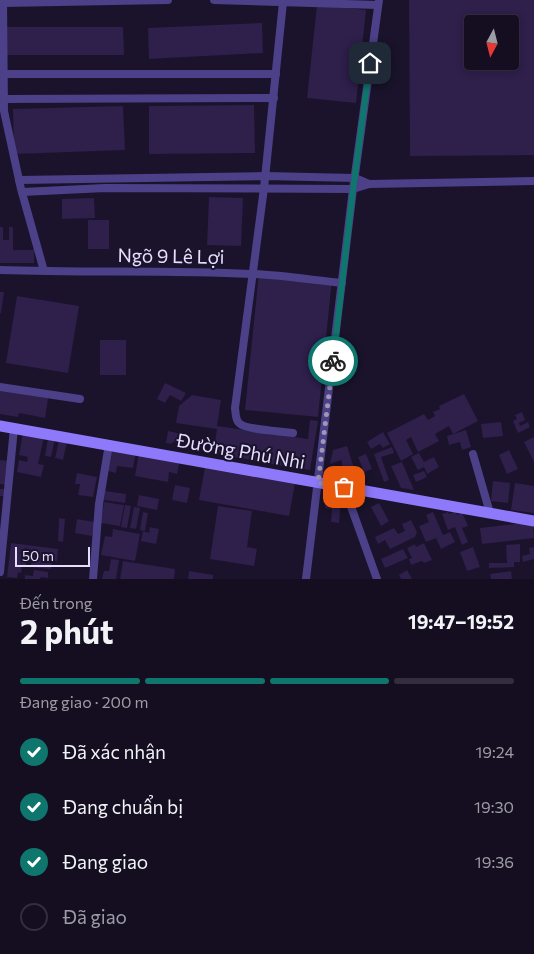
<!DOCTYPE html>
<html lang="vi">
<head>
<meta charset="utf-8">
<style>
  :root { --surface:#140e20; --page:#1d1729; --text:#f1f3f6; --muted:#9d9ca5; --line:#332e3e; --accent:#0f766e }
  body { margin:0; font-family:Commissioner,sans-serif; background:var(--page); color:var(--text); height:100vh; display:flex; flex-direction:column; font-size:19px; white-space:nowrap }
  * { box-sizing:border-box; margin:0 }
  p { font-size:16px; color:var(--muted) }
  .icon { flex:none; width:28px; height:28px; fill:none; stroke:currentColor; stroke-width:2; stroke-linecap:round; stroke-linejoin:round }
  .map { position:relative; height:579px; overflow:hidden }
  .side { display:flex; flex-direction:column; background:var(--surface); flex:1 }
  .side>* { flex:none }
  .needle { width:32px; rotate:187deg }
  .buttons { position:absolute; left:464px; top:15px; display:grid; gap:10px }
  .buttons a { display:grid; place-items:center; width:55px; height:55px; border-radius:5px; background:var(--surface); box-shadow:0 2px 8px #0003,0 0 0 1px var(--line); font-size:25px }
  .scale { position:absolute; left:15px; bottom:12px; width:75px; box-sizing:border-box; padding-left:5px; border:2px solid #e6defe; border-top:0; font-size:14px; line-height:18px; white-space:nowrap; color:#e6defe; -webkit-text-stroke:4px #1a132b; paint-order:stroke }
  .pin { position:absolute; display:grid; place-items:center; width:42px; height:42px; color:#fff; margin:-21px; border-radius:10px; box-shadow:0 2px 8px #0006 }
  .courier { position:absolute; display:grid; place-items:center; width:50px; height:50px; margin:-25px; border:4px solid #0f766e; border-radius:50%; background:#fff; color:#222; box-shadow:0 1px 6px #0007 }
  .headline em { font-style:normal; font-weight:700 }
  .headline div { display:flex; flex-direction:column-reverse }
  .headline { display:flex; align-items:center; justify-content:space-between; height:85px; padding:0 20px }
  h1 { font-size:32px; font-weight:700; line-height:38px }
  .bar { display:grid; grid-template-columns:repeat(4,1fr); gap:8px 5px; align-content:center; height:60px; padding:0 20px }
  .bar i { height:6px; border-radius:4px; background:var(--line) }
  .bar .on { background:var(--accent) }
  .bar p { grid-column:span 4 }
  ol { padding:0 20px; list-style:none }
  li { display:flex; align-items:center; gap:15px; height:55px }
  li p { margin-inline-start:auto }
  li .icon { padding:5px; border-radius:50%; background:var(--accent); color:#fff; stroke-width:4 }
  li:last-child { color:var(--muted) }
  li i { width:28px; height:28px; border:2px solid var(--line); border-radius:50% }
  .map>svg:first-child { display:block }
  .building { fill:#2e1f4b; fill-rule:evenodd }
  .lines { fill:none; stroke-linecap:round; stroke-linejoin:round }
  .street { stroke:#4c4088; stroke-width:8 }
  .secondary { stroke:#8d79fa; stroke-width:11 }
  .done { stroke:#9f97b4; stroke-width:5; stroke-dasharray:0 9 }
  .route { stroke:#0f766e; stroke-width:6 }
  .labels { text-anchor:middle; stroke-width:4; stroke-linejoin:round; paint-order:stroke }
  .street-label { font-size:19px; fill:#e6defe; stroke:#1a132b }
</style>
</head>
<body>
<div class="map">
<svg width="534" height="579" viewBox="0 0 534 579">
  <rect width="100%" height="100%" fill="#1a132b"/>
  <g class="building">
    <path d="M409,0h125v155l-124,1zM472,24h38v37h-38z"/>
    <polygon points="317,5 366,10 356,103 307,98"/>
    <polygon points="262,23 263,53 149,59 148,28"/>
    <polygon points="6,27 123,27 124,55 6,55"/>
    <polygon points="254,105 255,153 149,154 149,106"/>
    <polygon points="123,106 125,150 14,154 13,109"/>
    <polygon points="209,197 243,198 241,246 207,245"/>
    <polygon points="94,198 95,218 62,219 62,199"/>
    <rect x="88" y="220" width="21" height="29"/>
    <polygon points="0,227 3,227 3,240 9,240 9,227 13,227 13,250 34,250 34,263 0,263"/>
    <polygon points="259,272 332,279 318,417 245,410"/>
    <polygon points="0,292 4,292 1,313 0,313"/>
    <polygon points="17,296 79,306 68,373 6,363"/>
    <rect x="100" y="340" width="26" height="35"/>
    <polygon points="165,383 186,393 181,401 170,395 165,403 157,399"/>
    <polygon points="0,389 48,398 45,418 19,413 18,417 0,414"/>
    <polygon points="464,394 478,421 453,434 449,426 435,434 439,441 418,452 411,437 406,440 413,454 401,461 387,433 424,414 428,420 435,416 433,412 440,409 439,406"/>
    <polygon points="192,395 221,400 217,426 308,439 310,420 318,421 310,470 253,461 253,460 213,454 217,429 176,423 179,406"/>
    <polygon points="522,412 525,420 519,423 520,426 528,422 530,427 518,433 513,421 517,419 515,415"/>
    <polygon points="501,422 503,436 483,438 481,424"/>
    <polygon points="466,430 471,447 462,450 460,442 449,445 447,436"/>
    <polygon points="168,431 182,434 180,443 172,442 172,444 166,443"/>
    <polygon points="383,432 390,444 383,448 380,444 371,449 367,442"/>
    <polygon points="23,433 44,437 38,464 44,465 41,477 17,472 19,460 27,462 28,457 19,455"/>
    <polygon points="534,437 534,462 524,442"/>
    <polygon points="48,438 55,439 51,457 45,456"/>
    <polygon points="59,440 67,442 63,460 55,458"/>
    <polygon points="347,446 354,468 344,471 341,460 330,464 333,450"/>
    <polygon points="112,447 136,452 133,468 117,466 116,473 108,471"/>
    <polygon points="392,447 394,453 381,457 389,480 384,482 374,454"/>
    <polygon points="509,450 518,469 507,474 499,455"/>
    <polygon points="139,452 180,460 177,474 169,472 168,482 135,476"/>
    <polygon points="419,453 424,462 434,457 439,467 427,474 424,467 418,470 411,457"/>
    <polygon points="366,454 372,469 364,472 358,457"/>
    <polygon points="0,460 9,461 6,485 0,484"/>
    <polygon points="402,462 414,490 401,488 391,466"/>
    <polygon points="205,467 295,483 289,516 199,500"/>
    <polygon points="424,471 427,477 416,482 413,475"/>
    <polygon points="77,473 97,477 93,497 78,495 80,484 75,484"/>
    <polygon points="493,481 510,483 508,503 491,501"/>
    <polygon points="515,483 534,486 534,513 511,510"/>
    <polygon points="175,485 190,488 187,503 172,500"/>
    <polygon points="327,488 342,490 339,523 331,522 332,509 325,508"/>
    <polygon points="0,489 6,489 5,496 0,496"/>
    <polygon points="105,491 126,494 125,503 104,500"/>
    <polygon points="139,495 159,499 157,510 137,506"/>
    <polygon points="104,502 124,505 120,526 101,523"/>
    <polygon points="379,503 389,521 381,526 371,507"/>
    <polygon points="125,505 131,506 127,528 121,527"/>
    <polygon points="218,506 252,511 247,547 257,549 254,566 210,559"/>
    <polygon points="134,507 140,508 136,529 130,528"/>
    <polygon points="456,511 457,515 462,512 468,526 462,528 468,542 462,545 455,527 448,530 442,514 448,512 449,514"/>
    <polygon points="143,512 148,513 145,531 140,530"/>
    <polygon points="433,512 443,535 450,532 455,542 441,549 436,538 426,542 419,526 429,522 426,515"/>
    <polygon points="59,518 65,519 63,542 58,541"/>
    <polygon points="77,519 95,522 92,536 75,533"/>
    <polygon points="411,520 417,532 415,537 390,549 385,540 378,544 375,537 394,528 398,534 405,531 402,524"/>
    <polygon points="533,522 534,538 482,544 480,528"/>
    <polygon points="150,527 159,529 156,544 141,541 143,531 149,533"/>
    <polygon points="113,529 140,534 135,561 101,555 105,536 112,537"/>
    <polygon points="11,543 58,549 57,561 52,561 51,569 31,567 32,558 27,558 26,566 22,565 21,573 18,572 17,578 7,577"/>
    <polygon points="424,543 432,560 424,563 422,561 411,565 409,559 412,558 407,548 415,544 416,547"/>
    <polygon points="520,544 520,562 514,562 514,567 489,568 489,563 507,563 506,545"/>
    <polygon points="473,547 480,567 467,571 460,552"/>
    <polygon points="534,547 534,559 523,562 522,556 530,554 529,548"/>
    <polygon points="403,549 408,558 385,568 381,559"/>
    <polygon points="111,559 119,560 116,579 102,579 104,571 109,571"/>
    <polygon points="123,561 175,569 174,579 120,579"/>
    <polygon points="34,570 48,572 48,578 41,577 40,579 25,579 25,575 33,576"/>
    <polygon points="407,570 412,579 401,579 399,575"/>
    <polygon points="189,571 213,575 213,579 188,579"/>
    <polygon points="511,571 512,579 491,579 490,574"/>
  </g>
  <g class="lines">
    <g class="street">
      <polyline points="3,0 4,111 21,189 44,271"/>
      <polyline points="214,0 378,5"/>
      <path d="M283,2l-19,186 -29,220c1,6 0,11 4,15 6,7 43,8 54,10"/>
      <polyline points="3,3 168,0"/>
      <polyline points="3,74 276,74"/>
      <polyline points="4,99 274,98"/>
      <polyline points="19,180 265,176 355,178 369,184"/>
      <polyline points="22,192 105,188 353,189 369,184 534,181"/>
      <path d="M0,270c84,3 167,0 251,4 30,1 61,6 91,9"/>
      <polyline points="0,387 80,399"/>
      <polyline points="473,454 490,513"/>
      <polyline points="344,487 377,579"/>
      <polyline points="0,572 14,428"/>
      <polyline points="93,579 99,504 109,444"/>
      <polyline points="306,579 353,189 379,0"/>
    </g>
    <polyline class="secondary" points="0,426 534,521"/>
  </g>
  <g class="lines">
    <polyline class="done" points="333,361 318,483 344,487"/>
    <polyline class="route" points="333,361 353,190 370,63"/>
  </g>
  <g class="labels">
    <g class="street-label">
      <text transform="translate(171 256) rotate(1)" y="7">Ngõ 9 Lê Lợi</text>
      <text transform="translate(241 451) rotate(10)" y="7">Đường Phú Nhi</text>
    </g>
  </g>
</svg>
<div class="buttons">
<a><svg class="needle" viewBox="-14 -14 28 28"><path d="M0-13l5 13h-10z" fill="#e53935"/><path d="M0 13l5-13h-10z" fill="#9d9ca5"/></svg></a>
</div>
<div class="scale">50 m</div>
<div class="pin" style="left:344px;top:487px;background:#ea580c"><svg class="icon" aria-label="bag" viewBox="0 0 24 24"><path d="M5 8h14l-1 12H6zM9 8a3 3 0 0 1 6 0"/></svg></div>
<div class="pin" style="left:370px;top:63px;background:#1f2937"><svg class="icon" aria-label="home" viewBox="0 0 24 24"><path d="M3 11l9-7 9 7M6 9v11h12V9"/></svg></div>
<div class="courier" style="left:333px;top:361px"><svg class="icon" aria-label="bike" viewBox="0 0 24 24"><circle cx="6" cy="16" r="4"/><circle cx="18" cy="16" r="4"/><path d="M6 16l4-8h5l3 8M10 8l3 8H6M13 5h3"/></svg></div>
</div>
<section class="side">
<div class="headline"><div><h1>2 phút</h1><p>Đến trong</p></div><em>19:47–19:52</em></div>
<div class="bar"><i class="on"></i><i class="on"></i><i class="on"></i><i></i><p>Đang giao · 200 m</p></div>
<ol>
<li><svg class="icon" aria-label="check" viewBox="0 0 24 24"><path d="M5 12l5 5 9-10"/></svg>Đã xác nhận<p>19:24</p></li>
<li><svg class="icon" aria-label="check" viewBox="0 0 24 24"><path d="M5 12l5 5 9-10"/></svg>Đang chuẩn bị<p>19:30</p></li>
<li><svg class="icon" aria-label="check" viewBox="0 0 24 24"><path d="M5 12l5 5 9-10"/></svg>Đang giao<p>19:36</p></li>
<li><i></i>Đã giao</li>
</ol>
</section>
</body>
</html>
